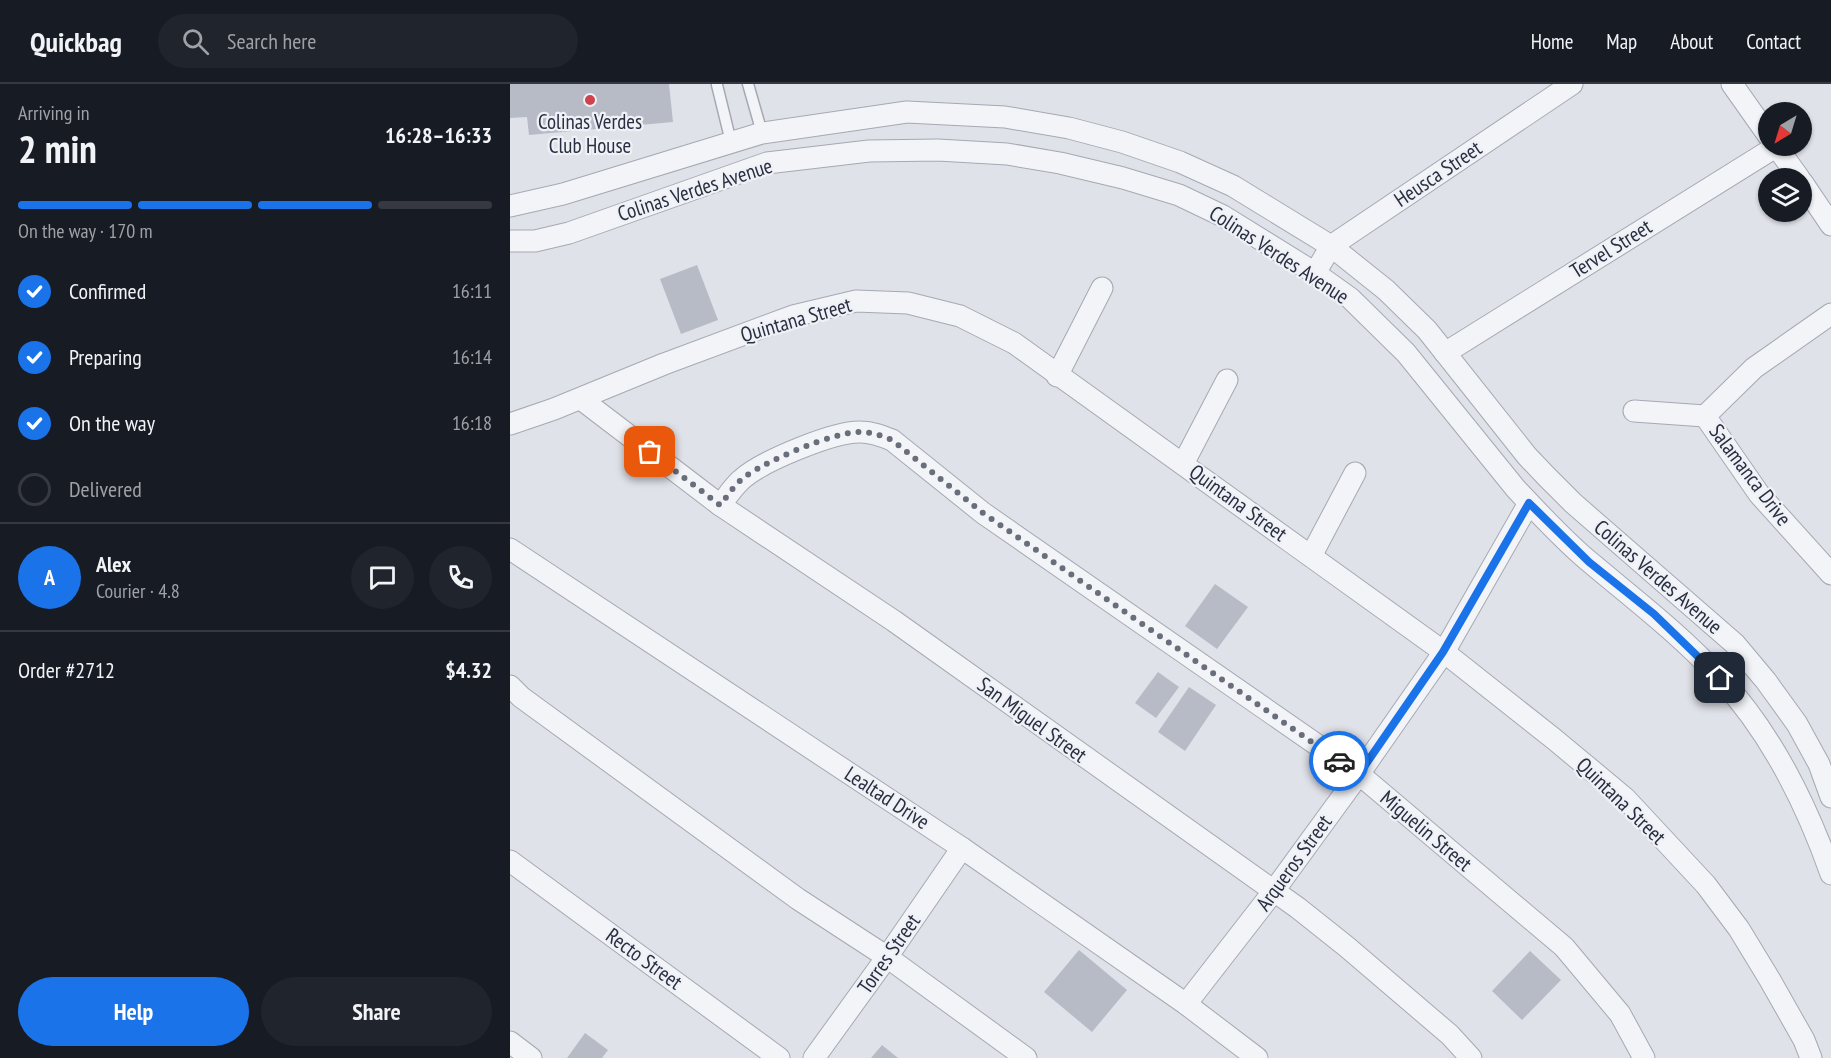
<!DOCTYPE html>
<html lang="en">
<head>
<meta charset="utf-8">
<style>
  :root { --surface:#171b24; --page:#20242c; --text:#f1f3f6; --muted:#9ea1a6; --line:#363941; --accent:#1a73e8 }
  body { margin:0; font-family:"PT Sans Narrow",sans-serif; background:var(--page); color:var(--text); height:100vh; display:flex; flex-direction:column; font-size:22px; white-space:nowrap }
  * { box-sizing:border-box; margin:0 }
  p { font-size:20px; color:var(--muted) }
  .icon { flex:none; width:33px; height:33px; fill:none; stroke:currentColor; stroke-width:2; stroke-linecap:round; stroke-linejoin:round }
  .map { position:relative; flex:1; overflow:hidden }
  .sheet { display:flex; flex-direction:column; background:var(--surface); width:510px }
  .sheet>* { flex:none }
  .needle { width:39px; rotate:218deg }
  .controls { position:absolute; left:1248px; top:18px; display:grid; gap:12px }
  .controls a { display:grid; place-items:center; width:54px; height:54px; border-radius:50%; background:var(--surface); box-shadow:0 2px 4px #0004; font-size:30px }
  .pin { position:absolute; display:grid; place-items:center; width:51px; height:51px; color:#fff; margin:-26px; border-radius:12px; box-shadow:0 3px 9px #0006 }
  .courier { position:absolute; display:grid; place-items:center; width:60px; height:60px; margin:-30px; border:4px solid #1a73e8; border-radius:50%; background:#fff; color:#222; box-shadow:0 2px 8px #0007 }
  .summary em { font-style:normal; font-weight:800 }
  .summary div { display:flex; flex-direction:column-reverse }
  .summary { display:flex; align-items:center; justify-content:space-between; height:102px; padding:0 18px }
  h1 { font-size:39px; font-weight:800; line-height:45px }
  .bar { display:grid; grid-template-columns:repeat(4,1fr); gap:9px 6px; align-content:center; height:72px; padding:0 18px }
  .bar i { height:8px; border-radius:4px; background:var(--line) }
  .bar .on { background:var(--accent) }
  .bar p { grid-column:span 4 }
  .line { display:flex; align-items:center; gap:15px; padding:0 18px; border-top:2px solid var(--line) }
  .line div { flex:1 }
  .round { display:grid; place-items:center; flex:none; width:63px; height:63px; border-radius:32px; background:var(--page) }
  ol { padding:0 18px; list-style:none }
  li { display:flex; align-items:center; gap:18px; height:66px }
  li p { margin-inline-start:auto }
  li .icon { padding:6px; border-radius:50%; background:var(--accent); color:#fff; stroke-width:4 }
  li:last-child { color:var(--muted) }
  li i { width:33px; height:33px; border:3px solid var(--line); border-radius:50% }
  .cta { display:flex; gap:12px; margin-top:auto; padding:12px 18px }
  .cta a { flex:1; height:69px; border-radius:36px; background:var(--accent); color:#fff; font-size:24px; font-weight:800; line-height:69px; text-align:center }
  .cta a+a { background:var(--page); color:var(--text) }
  header { display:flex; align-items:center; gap:36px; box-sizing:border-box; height:84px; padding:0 30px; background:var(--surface); border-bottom:2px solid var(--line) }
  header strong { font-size:28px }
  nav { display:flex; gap:33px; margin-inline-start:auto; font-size:21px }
  .search { width:420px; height:54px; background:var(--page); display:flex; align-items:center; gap:15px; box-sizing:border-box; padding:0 21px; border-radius:33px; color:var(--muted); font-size:22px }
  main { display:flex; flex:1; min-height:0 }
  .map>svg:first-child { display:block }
  .building { fill:#b7bbc6 }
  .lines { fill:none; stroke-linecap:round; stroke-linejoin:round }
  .service-casing { stroke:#a5a9b3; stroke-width:13 }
  .minor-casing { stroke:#a5a9b3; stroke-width:23 }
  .service { stroke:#f2f4f7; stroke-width:10 }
  .minor { stroke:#f2f4f7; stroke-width:21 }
  .done { stroke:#686e7b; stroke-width:6; stroke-dasharray:0 10.8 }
  .route { stroke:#1a73e8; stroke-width:8 }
  .poi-dot { fill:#ce444e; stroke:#eff1f6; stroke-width:2 }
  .labels { text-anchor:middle; stroke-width:4.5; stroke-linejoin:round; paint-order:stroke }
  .poi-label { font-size:21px; fill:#282f40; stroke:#eff1f6 }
  .street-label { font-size:21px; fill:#282f40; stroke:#eff1f6 }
</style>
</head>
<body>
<header>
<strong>Quickbag</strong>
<div class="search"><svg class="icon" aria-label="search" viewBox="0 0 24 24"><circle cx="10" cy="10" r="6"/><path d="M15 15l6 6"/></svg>Search here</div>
<nav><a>Home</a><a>Map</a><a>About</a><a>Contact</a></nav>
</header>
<main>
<section class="sheet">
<div class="summary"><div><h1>2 min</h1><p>Arriving in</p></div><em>16:28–16:33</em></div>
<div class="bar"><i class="on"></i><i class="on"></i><i class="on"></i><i></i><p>On the way · 170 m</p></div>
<ol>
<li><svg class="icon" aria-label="check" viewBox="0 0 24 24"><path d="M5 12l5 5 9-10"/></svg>Confirmed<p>16:11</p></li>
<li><svg class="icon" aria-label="check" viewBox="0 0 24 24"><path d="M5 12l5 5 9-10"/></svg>Preparing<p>16:14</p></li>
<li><svg class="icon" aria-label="check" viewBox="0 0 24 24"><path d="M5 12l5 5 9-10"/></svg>On the way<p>16:18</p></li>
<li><i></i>Delivered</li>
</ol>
<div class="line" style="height:108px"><b class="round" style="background:var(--accent);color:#fff">A</b><div><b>Alex</b><p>Courier · 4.8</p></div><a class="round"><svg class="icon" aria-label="chat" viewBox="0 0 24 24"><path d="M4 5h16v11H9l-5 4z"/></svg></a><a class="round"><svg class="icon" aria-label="phone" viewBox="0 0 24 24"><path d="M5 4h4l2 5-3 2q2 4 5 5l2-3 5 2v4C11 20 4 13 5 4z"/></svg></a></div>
<div class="line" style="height:78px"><div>Order #2712</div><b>$4.32</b></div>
<div class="cta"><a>Help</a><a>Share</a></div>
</section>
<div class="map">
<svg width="1321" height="974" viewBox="0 0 1321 974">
  <rect width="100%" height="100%" fill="#e0e2e9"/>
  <g class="building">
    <polygon points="0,0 159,0 163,38 19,51 17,33 0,34"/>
    <polygon points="187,181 208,236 171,250 150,195"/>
    <polygon points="705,500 738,523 707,565 675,542"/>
    <polygon points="648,588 669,603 646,634 625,619"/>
    <polygon points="679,603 706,621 675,667 648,648"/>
    <polygon points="569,866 617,906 582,948 534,908"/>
    <polygon points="1020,867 1051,896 1012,936 982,907"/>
    <polygon points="75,949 98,966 92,974 57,974"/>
    <polygon points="372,961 388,974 361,974"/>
  </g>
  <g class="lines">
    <g class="service-casing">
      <g id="service">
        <polyline points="238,0 252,49"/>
        <polyline points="207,1 221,58"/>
      </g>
    </g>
    <g class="minor-casing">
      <g id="minor">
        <polyline points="1222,0 1258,51"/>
        <polyline points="1266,62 1289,94"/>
        <polyline points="1292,98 1321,141"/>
        <polyline points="0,122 53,110 252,49 397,28 495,33 559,44 612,58 670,78 723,102 821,162 876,206 917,246 1017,372 1036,392 1063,419 1225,560 1256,597 1287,640 1309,680 1321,713"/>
        <path d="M0,157h25l34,-8 198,-70 102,-12 69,-1 69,4 53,9 63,15 56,17 44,21 92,57 35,25 56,55 110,136c24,25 48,52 75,74 44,37 90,72 129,115 51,55 86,125 111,196"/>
        <polyline points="805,189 821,162 1062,0"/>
        <polyline points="1321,230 1244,284 1195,332 1249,410 1321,490"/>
        <polyline points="935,269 1267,62"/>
        <polyline points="547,292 592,204"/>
        <polyline points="71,315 210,421 384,537 788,824 837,863 940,951 961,974"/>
        <polyline points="1124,327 1195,332"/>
        <polyline points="0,340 44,325 154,280 283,232 346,217 398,219 450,232 504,259 934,568 1044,655 1115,714 1196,801 1229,845 1260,896 1294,956 1301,974"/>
        <polyline points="673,380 717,296"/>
        <path d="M210,421c7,-8 13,-18 21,-25 19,-18 93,-49 120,-48 11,0 21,4 31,8l91,73 376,261 205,173 56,67 24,44"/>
        <polyline points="0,465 452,764 676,920 747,974"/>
        <polyline points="801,472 845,389"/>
        <polyline points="0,602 11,613 288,815 377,873 516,974"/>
        <polyline points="0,777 269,974"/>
        <polyline points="676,920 763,808 849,690 934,568 1019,419"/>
        <polyline points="0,958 21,974"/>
        <polyline points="304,974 377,873 452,764"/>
      </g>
    </g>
    <use href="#service" class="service"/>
    <use href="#minor" class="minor"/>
  </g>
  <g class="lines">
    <path class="done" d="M140,368l70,53c7,-8 13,-18 21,-25 19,-17 94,-49 120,-48 11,0 21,4 31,8l91,73 356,248"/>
    <polyline class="route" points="829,677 849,690 933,568 1019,419 1079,478 1144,530 1210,594"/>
  </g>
  <circle class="poi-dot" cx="80" cy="16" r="6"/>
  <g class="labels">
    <g class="poi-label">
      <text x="80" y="45">Colinas Verdes<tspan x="80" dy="24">Club House</tspan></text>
    </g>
    <g class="street-label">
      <text transform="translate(928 90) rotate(-34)" y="7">Heusca Street</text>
      <text transform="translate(185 106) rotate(-18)" y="7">Colinas Verdes Avenue</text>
      <text transform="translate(1101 165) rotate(-32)" y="7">Tervel Street</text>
      <text transform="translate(769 171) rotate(33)" y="7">Colinas Verdes Avenue</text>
      <text transform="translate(286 236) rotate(-16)" y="7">Quintana Street</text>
      <text transform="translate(1240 391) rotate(53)" y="7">Salamanca Drive</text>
      <text transform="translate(728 419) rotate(36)" y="7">Quintana Street</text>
      <text transform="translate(1148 493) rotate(41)" y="7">Colinas Verdes Avenue</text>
      <text transform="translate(522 636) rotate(36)" y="7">San Miguel Street</text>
      <text transform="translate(377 714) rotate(33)" y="7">Lealtad Drive</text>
      <text transform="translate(1111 717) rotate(44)" y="7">Quintana Street</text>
      <text transform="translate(916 747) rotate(40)" y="7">Miguelin Street</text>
      <text transform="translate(784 779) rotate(-54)" y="7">Arqueros Street</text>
      <text transform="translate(379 870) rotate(-55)" y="7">Torres Street</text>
      <text transform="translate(134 875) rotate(36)" y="7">Recto Street</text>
    </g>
  </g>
</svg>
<div class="controls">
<a><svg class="needle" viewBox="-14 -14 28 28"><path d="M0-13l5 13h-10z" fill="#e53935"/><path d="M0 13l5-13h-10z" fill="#9ea1a6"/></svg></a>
<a><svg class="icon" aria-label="layers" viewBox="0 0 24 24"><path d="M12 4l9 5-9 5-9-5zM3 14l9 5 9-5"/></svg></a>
</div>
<div class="pin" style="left:140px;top:368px;background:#ea580c"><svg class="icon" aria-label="bag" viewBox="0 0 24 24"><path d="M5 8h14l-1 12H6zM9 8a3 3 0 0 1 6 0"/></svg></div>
<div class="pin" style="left:1210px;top:594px;background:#1f2937"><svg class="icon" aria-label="home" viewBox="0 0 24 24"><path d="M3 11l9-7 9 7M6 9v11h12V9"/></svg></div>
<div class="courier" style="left:829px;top:677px"><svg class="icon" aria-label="car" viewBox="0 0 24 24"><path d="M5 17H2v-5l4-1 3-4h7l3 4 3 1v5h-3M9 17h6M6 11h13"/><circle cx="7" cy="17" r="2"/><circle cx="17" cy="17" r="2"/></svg></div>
</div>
</main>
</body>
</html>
